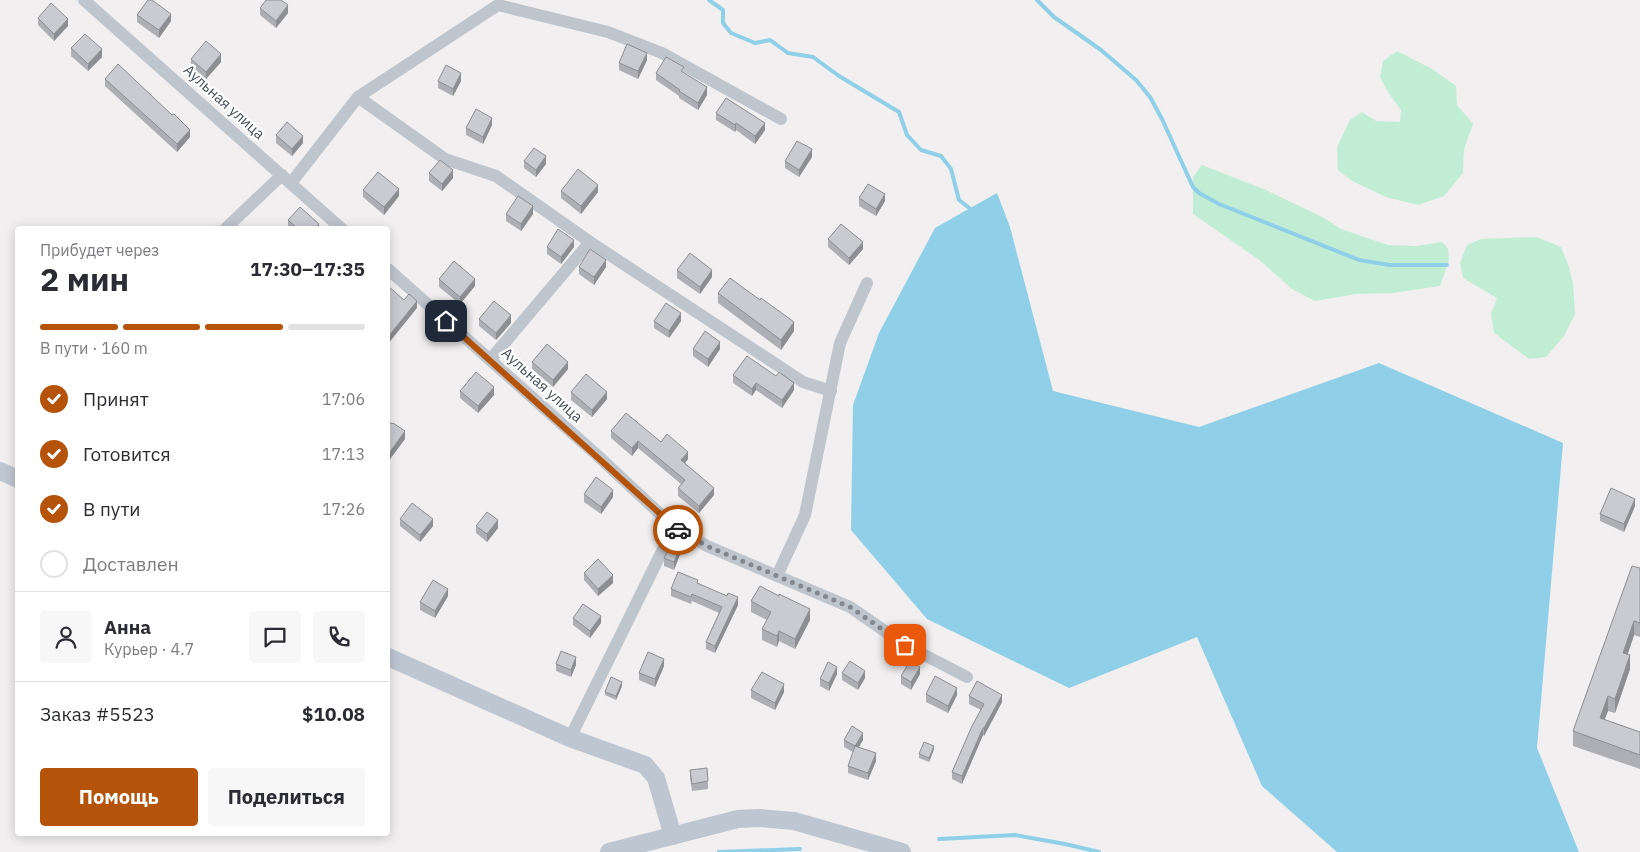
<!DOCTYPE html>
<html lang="ru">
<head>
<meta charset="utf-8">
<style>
  :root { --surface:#fff; --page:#f7f7f7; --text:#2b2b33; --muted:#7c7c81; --line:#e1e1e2; --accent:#b45309 }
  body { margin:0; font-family:"IBM Plex Sans",sans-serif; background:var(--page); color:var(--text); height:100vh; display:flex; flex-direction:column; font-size:19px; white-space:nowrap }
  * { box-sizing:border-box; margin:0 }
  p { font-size:16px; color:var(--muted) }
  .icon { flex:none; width:28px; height:28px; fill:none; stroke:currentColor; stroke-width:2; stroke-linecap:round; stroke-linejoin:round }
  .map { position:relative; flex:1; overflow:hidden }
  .panel { position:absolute; left:15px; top:226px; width:375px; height:610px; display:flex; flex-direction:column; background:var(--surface); border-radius:5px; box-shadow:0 2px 12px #0003 }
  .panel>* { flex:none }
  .pin { position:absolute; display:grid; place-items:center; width:42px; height:42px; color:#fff; margin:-21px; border-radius:10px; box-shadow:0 2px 8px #0006 }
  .courier { position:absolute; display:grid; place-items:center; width:50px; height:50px; margin:-25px; border:4px solid #b45309; border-radius:50%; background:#fff; color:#222; box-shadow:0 1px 6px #0007 }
  .headline em { font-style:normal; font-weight:700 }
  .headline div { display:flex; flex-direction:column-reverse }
  .headline { display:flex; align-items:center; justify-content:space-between; height:85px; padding:0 25px }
  h1 { font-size:32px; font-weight:700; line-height:38px }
  .bar { display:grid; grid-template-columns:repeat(4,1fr); gap:8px 5px; align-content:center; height:60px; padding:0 25px }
  .bar i { height:6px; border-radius:4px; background:var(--line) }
  .bar .on { background:var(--accent) }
  .bar p { grid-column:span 4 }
  .line { display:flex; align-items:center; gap:12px; padding:0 25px; border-top:1px solid var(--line) }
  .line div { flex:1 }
  .round { display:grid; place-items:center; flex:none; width:52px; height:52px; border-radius:5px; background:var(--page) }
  ol { padding:0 25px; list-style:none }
  li { display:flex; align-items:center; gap:15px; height:55px }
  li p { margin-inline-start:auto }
  li .icon { padding:5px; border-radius:50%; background:var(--accent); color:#fff; stroke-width:4 }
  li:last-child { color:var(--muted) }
  li i { width:28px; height:28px; border:2px solid var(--line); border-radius:50% }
  .button { display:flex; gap:10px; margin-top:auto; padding:10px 25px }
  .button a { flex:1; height:58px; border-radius:5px; background:var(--accent); color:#fff; font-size:20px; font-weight:700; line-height:58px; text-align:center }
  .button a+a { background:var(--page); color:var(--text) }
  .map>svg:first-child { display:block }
  .green { fill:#c0edd4 }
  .water { fill:#8fcfe7 }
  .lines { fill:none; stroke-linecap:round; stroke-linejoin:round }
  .stream { stroke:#8fcfe7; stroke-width:4 }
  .street { stroke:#bec5cd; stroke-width:12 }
  .secondary { stroke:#bec6d2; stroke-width:18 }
  .wall { fill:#adafb4 }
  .shaded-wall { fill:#8d8e92 }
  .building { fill:#c9cbd1; stroke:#8d8e92 }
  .done { stroke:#83888f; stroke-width:5; stroke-dasharray:0 9 }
  .route { stroke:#b45309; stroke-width:6 }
  .labels { text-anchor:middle; stroke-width:4.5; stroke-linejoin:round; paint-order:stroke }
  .street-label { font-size:15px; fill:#48515b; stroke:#fff }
</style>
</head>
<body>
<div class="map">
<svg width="1640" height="852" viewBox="0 0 1640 852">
  <rect width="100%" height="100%" fill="#f1efef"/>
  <g class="green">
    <polygon points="1397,51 1432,69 1456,86 1457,105 1473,124 1464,149 1463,173 1444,196 1418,205 1386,197 1352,181 1338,170 1337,147 1350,120 1362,112 1376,121 1400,122 1401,110 1388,92 1380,77 1383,61"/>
    <polygon points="1202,165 1266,190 1324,218 1341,229 1388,245 1416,246 1442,242 1448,249 1449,260 1440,286 1393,293 1356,294 1315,301 1292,289 1258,259 1193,214 1193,177"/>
    <polygon points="1536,237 1561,247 1569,267 1573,284 1575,314 1564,336 1546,357 1529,359 1494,333 1491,314 1497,298 1463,278 1460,263 1467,245 1481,239"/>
  </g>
  <polygon class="water" points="997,193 1010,227 1053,391 1199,427 1379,363 1563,443 1537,748 1579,852 1337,852 1262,786 1197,637 1069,688 927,619 851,530 853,405 879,333 935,228"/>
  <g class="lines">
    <g class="stream">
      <polyline points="709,0 723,10 723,23 731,33 755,43 770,40 788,53 813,57 839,76 899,112 907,135 921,150 941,156 951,169 959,200 973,211"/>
      <polyline points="1037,0 1054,17 1101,50 1136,80 1150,97 1162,119 1193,187 1199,193 1219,204 1359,260 1390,265 1447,265"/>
      <polyline points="939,839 1015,835 1065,844 1099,852"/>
      <polyline points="719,852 800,849"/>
    </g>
    <g class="street">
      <polyline points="84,0 342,229"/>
      <polyline points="358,97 498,5 608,32 662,53 781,119"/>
      <polyline points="291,183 358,97 445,159 496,176 590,242 803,382 831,391"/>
      <polyline points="225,229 282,175"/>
      <polyline points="388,269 598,456 674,527"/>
      <polyline points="490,360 590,242"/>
      <polyline points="777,576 805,515 840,343 867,283"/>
      <polyline points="570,738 674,527 707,546 850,607 905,645 967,677"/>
    </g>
    <g class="secondary">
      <polyline points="0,471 18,479"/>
      <polyline points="388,657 570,738 645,765 656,778 673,836"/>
      <polyline points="609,852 738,819 760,818 794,821 902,852"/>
    </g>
  </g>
  <g class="wall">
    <polygon points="260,8 288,13 276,28 260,15"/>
    <polygon points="137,15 171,21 159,38 137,22"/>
    <polygon points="38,18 68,26 54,41 38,25"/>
    <polygon points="71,48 102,57 88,71 71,56"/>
    <polygon points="191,59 221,62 206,79 191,66"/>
    <polygon points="647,60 638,79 619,70 619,63"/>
    <polygon points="656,73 684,73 707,95 698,110 679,98 679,96 656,80"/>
    <polygon points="105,79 190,137 177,152 105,86"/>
    <polygon points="438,81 461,81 453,96 438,88"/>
    <polygon points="716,113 765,130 755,144 736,130 735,132 716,120"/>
    <polygon points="492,125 483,144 466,135 466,128"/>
    <polygon points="276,135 303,143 292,156 276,143"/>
    <polygon points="812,157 799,177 785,168 785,161"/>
    <polygon points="524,161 546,164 536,177 524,168"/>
    <polygon points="429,173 453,178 442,191 429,181"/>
    <polygon points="363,190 399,196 384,215 363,197"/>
    <polygon points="561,191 598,192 581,214 561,198"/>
    <polygon points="859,198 885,201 876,216 859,206"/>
    <polygon points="506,214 533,214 521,231 506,221"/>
    <polygon points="288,220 319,229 290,229 288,227"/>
    <polygon points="828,239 863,249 849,265 828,247"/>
    <polygon points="547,247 574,247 561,264 547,254"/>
    <polygon points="579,267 606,267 594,285 579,274"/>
    <polygon points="677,270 712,277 700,294 677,278"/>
    <polygon points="439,279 475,286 460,304 439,287"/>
    <polygon points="718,293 794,331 781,350 718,303"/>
    <polygon points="479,319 511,323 496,340 479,326"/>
    <polygon points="654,321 681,321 669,338 654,328"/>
    <polygon points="693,349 720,349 708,367 693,356"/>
    <polygon points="532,362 568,369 553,387 532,369"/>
    <polygon points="733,375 776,376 794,390 782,408 756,390 752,396 733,383"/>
    <polygon points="460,391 494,395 478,413 460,398"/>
    <polygon points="571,392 607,399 592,417 571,400"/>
    <polygon points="388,420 405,439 390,459 388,457"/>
    <polygon points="611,431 661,442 688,459 685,463 714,495 699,513 678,496 678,488 681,484 638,448 632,456 611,438"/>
    <polygon points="584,494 613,497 601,514 584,502"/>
    <polygon points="1635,506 1624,532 1600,521 1600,514"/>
    <polygon points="400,519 433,526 420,542 400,526"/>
    <polygon points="476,526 498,528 487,542 476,533"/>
    <polygon points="681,552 674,570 664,566 664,558"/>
    <polygon points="1640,568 1640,637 1634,635 1628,654 1630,669 1615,713 1608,711 1604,719 1640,732 1640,769 1573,746 1573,731"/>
    <polygon points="584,573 613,583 598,596 584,580"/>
    <polygon points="698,583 738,605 715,653 706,649 706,642 719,613 692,601 691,604 671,596 671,589"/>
    <polygon points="448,596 435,618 420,610 420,602"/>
    <polygon points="751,601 810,620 795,649 779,641 777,647 762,640 762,629 767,620 751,612"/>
    <polygon points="573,618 601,623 590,638 573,625"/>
    <polygon points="556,664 576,665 571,677 556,671"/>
    <polygon points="664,666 655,687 639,680 639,673"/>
    <polygon points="842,673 865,678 858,690 842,680"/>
    <polygon points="837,674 829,691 820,686 820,679"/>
    <polygon points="920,674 911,690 901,684 901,676"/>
    <polygon points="622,686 616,700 605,695 605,692"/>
    <polygon points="751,690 784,692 775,710 751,698"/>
    <polygon points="926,694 957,695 948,713 926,702"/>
    <polygon points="969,696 1002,702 984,736 983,735 962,784 952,779 952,772 981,710 969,704"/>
    <polygon points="844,740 863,740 859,747 876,761 868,780 848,773 848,766 853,752 844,747"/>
    <polygon points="934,749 929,762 919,758 919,754"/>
    <polygon points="690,770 708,781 708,789 692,791 690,778"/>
  </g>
  <g class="shaded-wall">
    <polygon points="288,5 288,13 276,28 276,21"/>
    <polygon points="171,14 171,21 159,38 159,30"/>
    <polygon points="68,19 68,26 54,41 54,34"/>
    <polygon points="102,49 102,57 88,71 88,64"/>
    <polygon points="647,53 647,60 638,79 638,71"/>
    <polygon points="221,54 221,62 206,79 206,72"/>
    <polygon points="461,73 461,81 453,96 453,89"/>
    <polygon points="707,87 707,95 698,110 698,103"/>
    <polygon points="492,118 492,125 483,144 483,137"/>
    <polygon points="736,123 736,130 735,132 735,125"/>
    <polygon points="765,123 765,130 755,144 755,136"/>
    <polygon points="190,130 190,137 177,152 177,144"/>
    <polygon points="303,136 303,143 292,156 292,149"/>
    <polygon points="812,149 812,157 799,177 799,170"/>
    <polygon points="546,156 546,164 536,177 536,170"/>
    <polygon points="453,170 453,178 442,191 442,184"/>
    <polygon points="598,185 598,192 581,214 581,206"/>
    <polygon points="399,189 399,196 384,215 384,207"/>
    <polygon points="885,194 885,201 876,216 876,209"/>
    <polygon points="533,206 533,214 521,231 521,224"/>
    <polygon points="319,224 319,229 314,229"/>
    <polygon points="574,240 574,247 561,264 561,257"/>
    <polygon points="863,242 863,249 849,265 849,258"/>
    <polygon points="606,260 606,267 594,285 594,277"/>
    <polygon points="712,270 712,277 700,294 700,287"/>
    <polygon points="475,279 475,286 460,304 460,297"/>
    <polygon points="417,301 417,308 388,344 388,337"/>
    <polygon points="681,313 681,321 669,338 669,331"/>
    <polygon points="511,315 511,323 496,340 496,333"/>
    <polygon points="794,322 794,331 781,350 781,340"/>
    <polygon points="720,342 720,349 708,367 708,359"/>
    <polygon points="568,362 568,369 553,387 553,380"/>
    <polygon points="756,383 756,390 752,396 752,389"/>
    <polygon points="794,383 794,390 782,408 782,400"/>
    <polygon points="494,387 494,395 478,413 478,406"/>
    <polygon points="607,392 607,399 592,417 592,410"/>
    <polygon points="405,431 405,439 390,459 390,452"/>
    <polygon points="638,441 638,448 632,456 632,448"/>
    <polygon points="688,452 688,459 681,468 681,460"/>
    <polygon points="714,488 714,495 699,513 699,506"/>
    <polygon points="613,490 613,497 601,514 601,507"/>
    <polygon points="1635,499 1635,506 1624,532 1624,524"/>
    <polygon points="433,519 433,526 420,542 420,535"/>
    <polygon points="498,520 498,528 487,542 487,534"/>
    <polygon points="681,545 681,552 674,570 674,562"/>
    <polygon points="613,575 613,583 598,596 598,589"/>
    <polygon points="448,589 448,596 435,618 435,611"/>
    <polygon points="738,597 738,605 715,653 715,646"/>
    <polygon points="810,609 810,620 795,649 795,639"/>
    <polygon points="601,616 601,623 590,638 590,631"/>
    <polygon points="1634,621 1634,635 1623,667 1623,653"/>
    <polygon points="779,631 779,641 777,647 777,636"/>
    <polygon points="1630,655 1630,669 1615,713 1615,699"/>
    <polygon points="576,657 576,665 571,677 571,670"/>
    <polygon points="664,659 664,666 655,687 655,679"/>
    <polygon points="837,667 837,674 829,691 829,683"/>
    <polygon points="920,667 920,674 911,690 911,682"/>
    <polygon points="865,671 865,678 858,690 858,683"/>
    <polygon points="622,682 622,686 616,700 616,696"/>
    <polygon points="784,684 784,692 775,710 775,703"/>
    <polygon points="957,688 957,695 948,713 948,706"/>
    <polygon points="1002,695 1002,702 984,736 984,728"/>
    <polygon points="1608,696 1608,711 1600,732 1600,718"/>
    <polygon points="983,728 983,735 962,784 962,776"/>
    <polygon points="863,733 863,740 855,753 855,746"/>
    <polygon points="934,746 934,749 929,762 929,758"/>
    <polygon points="876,753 876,761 868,780 868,773"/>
  </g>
  <g class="building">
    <polygon points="148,0 152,0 171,14 159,30 137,15"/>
    <polygon points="266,0 281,0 288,5 276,21 260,8"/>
    <polygon points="51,3 68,19 54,34 38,18"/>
    <polygon points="85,34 102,49 88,64 71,48"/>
    <polygon points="206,41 221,54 206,72 191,59"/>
    <polygon points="627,44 647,53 638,71 619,63"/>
    <polygon points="666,57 684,67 681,71 707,87 698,103 679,91 680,90 656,73"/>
    <polygon points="118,64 172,115 174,114 190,130 177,144 105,79"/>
    <polygon points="446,65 461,73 453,89 438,81"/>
    <polygon points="726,98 765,123 755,136 736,123 735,125 716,113"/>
    <polygon points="476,109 492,118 483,137 466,128"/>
    <polygon points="287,122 303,136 292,149 276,135"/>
    <polygon points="797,141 812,149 799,170 785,161"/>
    <polygon points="534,148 546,156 536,170 524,161"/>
    <polygon points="440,160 453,170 442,184 429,173"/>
    <polygon points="578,169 598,185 581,206 561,191"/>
    <polygon points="378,172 399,189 384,207 363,190"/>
    <polygon points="868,184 885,194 876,209 859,198"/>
    <polygon points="518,196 533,206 521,224 506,214"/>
    <polygon points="300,207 319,224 314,229 298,229 288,220"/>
    <polygon points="841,224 863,242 849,258 828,239"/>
    <polygon points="558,229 574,240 561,257 547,247"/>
    <polygon points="590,249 606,260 594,277 579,267"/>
    <polygon points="690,253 712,270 700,287 677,270"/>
    <polygon points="454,261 475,279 460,297 439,279"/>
    <polygon points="730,278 760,300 761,298 794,322 781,340 718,293"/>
    <polygon points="388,286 404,300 409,294 417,301 388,337"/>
    <polygon points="494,301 511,315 496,333 479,319"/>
    <polygon points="666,303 681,313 669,331 654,321"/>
    <polygon points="705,331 720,342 708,359 693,349"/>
    <polygon points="547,344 568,362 553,380 532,362"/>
    <polygon points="747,356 776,376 779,372 794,383 782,400 756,383 752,389 733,375"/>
    <polygon points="476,372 494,387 478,406 460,391"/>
    <polygon points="586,374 607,392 592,410 571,392"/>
    <polygon points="626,413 661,442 667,434 688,452 681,460 714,488 699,506 678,488 685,480 638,441 632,448 611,431"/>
    <polygon points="388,420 392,424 393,423 405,431 390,452 388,450"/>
    <polygon points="596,477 613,490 601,507 584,494"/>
    <polygon points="1611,488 1635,499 1624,524 1600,514"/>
    <polygon points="412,503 433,519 420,535 400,519"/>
    <polygon points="487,512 498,520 487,534 476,526"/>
    <polygon points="672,542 681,545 674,562 664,558"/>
    <polygon points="598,559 613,575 598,589 584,573"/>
    <polygon points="1632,566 1640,568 1640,623 1634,621 1623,653 1630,655 1615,699 1608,696 1600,718 1640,732 1640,755 1573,731"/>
    <polygon points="678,572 698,580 697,583 727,596 728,593 738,597 715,646 706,642 722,607 692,594 691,597 671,589"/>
    <polygon points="433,580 448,589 435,611 420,602"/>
    <polygon points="760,586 779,596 779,594 810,609 795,639 779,631 777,636 762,629 771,612 751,601"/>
    <polygon points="583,604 601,616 590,631 573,618"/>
    <polygon points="561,651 576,657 571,670 556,664"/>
    <polygon points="648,652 664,659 655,679 639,673"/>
    <polygon points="850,661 865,671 858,683 842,673"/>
    <polygon points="910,661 920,667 911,682 901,676"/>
    <polygon points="828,662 837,667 829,683 820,679"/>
    <polygon points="762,672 784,684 775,703 751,690"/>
    <polygon points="935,676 957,688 948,706 926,694"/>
    <polygon points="611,677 622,682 616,696 605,692"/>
    <polygon points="977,681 1002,695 984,728 983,728 962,776 952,772 972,726 984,704 969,696"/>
    <polygon points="852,726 863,733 855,746 844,740"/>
    <polygon points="924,742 934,746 929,758 919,754"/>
    <polygon points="855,746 876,753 868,773 848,766"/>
    <polygon points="707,768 708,781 692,784 690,770"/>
  </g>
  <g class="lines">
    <polyline class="done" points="678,530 707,546 850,607 905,645"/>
    <polyline class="route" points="446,321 678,530"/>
  </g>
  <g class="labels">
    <g class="street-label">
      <text transform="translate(224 102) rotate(42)" y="5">Аульная улица</text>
      <text transform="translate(542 385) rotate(42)" y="5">Аульная улица</text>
    </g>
  </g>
</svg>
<div class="pin" style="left:905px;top:645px;background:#ea580c"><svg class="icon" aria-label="bag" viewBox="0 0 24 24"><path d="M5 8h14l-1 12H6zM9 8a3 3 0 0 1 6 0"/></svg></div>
<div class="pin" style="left:446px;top:321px;background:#1f2937"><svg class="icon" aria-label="home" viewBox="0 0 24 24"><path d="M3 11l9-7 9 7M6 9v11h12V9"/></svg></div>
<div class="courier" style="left:678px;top:530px"><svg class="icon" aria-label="car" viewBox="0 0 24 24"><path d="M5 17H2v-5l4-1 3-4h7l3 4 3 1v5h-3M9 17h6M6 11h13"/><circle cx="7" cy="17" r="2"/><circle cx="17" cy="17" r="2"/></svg></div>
<section class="panel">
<div class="headline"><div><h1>2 мин</h1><p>Прибудет через</p></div><em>17:30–17:35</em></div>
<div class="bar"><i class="on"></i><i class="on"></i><i class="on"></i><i></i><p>В пути · 160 m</p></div>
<ol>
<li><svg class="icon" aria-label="check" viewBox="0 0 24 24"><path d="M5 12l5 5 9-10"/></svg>Принят<p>17:06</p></li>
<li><svg class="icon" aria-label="check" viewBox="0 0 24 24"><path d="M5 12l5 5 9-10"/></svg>Готовится<p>17:13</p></li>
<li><svg class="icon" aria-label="check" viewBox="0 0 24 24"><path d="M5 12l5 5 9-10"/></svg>В пути<p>17:26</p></li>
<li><i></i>Доставлен</li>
</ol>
<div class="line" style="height:90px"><a class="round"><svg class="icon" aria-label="person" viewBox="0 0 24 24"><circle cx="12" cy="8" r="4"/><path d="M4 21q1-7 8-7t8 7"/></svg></a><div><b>Анна</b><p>Курьер · 4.7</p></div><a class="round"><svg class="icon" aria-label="chat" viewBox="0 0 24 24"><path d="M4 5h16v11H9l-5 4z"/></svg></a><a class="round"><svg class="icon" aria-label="phone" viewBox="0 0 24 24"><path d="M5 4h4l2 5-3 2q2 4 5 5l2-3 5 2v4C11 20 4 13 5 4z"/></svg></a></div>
<div class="line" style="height:65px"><div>Заказ #5523</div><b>$10.08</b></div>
<div class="button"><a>Помощь</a><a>Поделиться</a></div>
</section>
</div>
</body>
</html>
